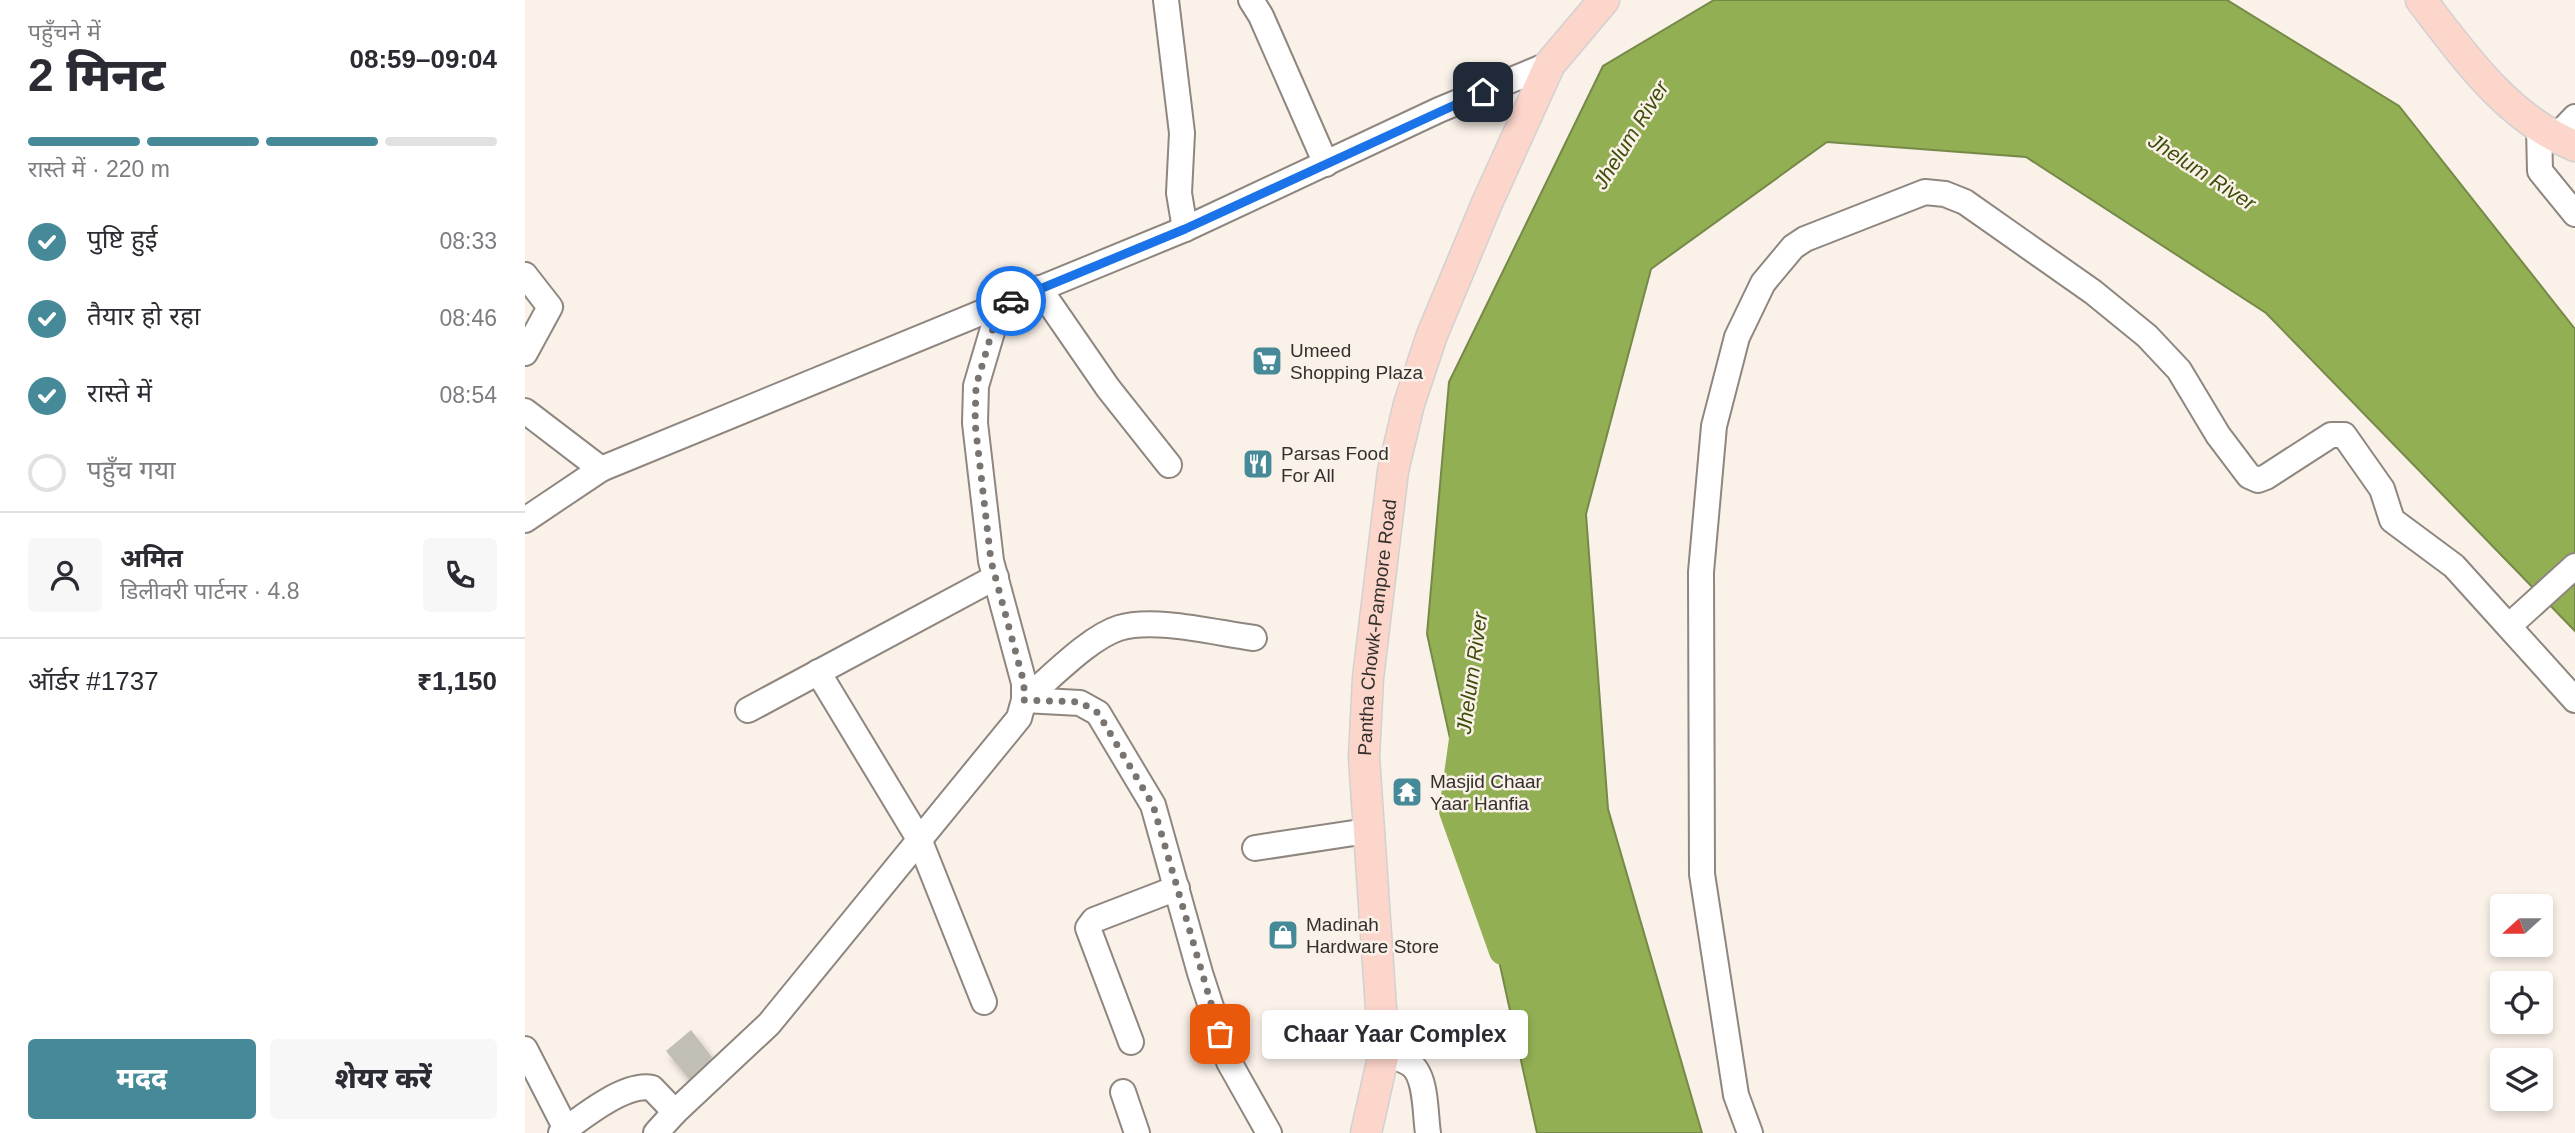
<!DOCTYPE html>
<html lang="hi">
<head>
<meta charset="utf-8">
<style>
  :root { --surface:#fff; --page:#f7f7f7; --text:#2b2b33; --muted:#7c7c81; --line:#e1e1e2; --accent:#468a99 }
  body { margin:0; font-family:Arial,"Noto Sans Devanagari",sans-serif; background:var(--page); color:var(--text); height:100vh; display:flex; flex-direction:column; font-size:26px; white-space:nowrap }
  * { box-sizing:border-box; margin:0 }
  p { font-size:23px; color:var(--muted) }
  .icon { flex:none; width:38px; height:38px; fill:none; stroke:currentColor; stroke-width:2; stroke-linecap:round; stroke-linejoin:round }
  .map { position:relative; flex:1; overflow:hidden }
  .details { display:flex; flex-direction:column; background:var(--surface); width:525px }
  .details>* { flex:none }
  .needle { width:46px; rotate:249deg }
  .controls { position:absolute; left:1965px; top:894px; display:grid; gap:14px }
  .controls a { display:grid; place-items:center; width:63px; height:63px; border-radius:7px; background:var(--surface); box-shadow:0 4px 10px #0003; font-size:35px }
  .pin { position:absolute; display:grid; place-items:center; width:60px; height:60px; color:#fff; margin:-30px; border-radius:14px; box-shadow:0 4px 10px #0006 }
  .courier { position:absolute; display:grid; place-items:center; width:70px; height:70px; margin:-35px; border:5px solid #1a73e8; border-radius:50%; background:#fff; color:#222; box-shadow:0 2px 9px #0007 }
  .bubble { position:absolute; height:49px; border-radius:7px; background:var(--surface); box-shadow:0 4px 10px #0003; font-size:23px; font-weight:800; line-height:49px; text-align:center }
  .overview em { font-style:normal; font-weight:800 }
  .overview div { display:flex; flex-direction:column-reverse }
  .overview { display:flex; align-items:center; justify-content:space-between; height:119px; padding:0 28px }
  h1 { font-size:46px; font-weight:800; line-height:52px }
  .bar { display:grid; grid-template-columns:repeat(4,1fr); gap:10px 7px; align-content:center; height:84px; padding:0 28px }
  .bar i { height:9px; border-radius:5px; background:var(--line) }
  .bar .current { background:var(--accent) }
  .bar p { grid-column:span 4 }
  .line { display:flex; align-items:center; gap:18px; padding:0 28px; border-top:2px solid var(--line) }
  .line div { flex:1 }
  .round { display:grid; place-items:center; flex:none; width:74px; height:74px; border-radius:7px; background:var(--page) }
  ol { padding:0 28px; list-style:none }
  li { display:flex; align-items:center; gap:21px; height:77px }
  li p { margin-inline-start:auto }
  li .icon { padding:7px; border-radius:50%; background:var(--accent); color:#fff; stroke-width:4 }
  li:last-child { color:var(--muted) }
  li i { width:38px; height:38px; border:4px solid var(--line); border-radius:50% }
  .action { display:flex; gap:14px; margin-top:auto; padding:14px 28px }
  .action a { flex:1; height:80px; border-radius:7px; background:var(--accent); color:#fff; font-size:28px; font-weight:800; line-height:80px; text-align:center }
  .action a+a { background:var(--page); color:var(--text) }
  main { display:flex; flex:1; min-height:0 }
  .map>svg:first-child { display:block }
  .water { fill:#92af53; stroke:#768948; stroke-width:2 }
  .lines { fill:none; stroke-linecap:round; stroke-linejoin:round }
  .river { stroke:#92af53; stroke-width:28 }
  .building { fill:#c1beb4; filter:url(#shadow) }
  .minor-casing { stroke:#8e867f; stroke-width:28 }
  .major-casing { stroke:#d2d1d1; stroke-width:33 }
  .minor { stroke:#fff; stroke-width:24 }
  .major { stroke:#fcd5cb; stroke-width:30 }
  .done { stroke:#79746f; stroke-width:7; stroke-dasharray:0 12.6 }
  .route { stroke:#1a73e8; stroke-width:9 }
  .labels { text-anchor:middle; stroke-width:5; stroke-linejoin:round; paint-order:stroke }
  .poi-label { font-size:19px; fill:#33302d; stroke:#faf1e9; text-anchor:start }
  .street-label { font-size:19px; fill:#33302d; stroke:#faf1e9 }
  .water-label { font-size:21px; font-style:italic; fill:#3c4e09; stroke:#faf1e9 }
</style>
</head>
<body>
<main>
<section class="details">
<div class="overview"><div><h1>2 मिनट</h1><p>पहुँचने में</p></div><em>08:59–09:04</em></div>
<div class="bar"><i class="current"></i><i class="current"></i><i class="current"></i><i></i><p>रास्ते में · 220 m</p></div>
<ol>
<li><svg class="icon" aria-label="check" viewBox="0 0 24 24"><path d="M5 12l5 5 9-10"/></svg>पुष्टि हुई<p>08:33</p></li>
<li><svg class="icon" aria-label="check" viewBox="0 0 24 24"><path d="M5 12l5 5 9-10"/></svg>तैयार हो रहा<p>08:46</p></li>
<li><svg class="icon" aria-label="check" viewBox="0 0 24 24"><path d="M5 12l5 5 9-10"/></svg>रास्ते में<p>08:54</p></li>
<li><i></i>पहुँच गया</li>
</ol>
<div class="line" style="height:126px"><a class="round"><svg class="icon" aria-label="person" viewBox="0 0 24 24"><circle cx="12" cy="8" r="4"/><path d="M4 21q1-7 8-7t8 7"/></svg></a><div><b>अमित</b><p>डिलीवरी पार्टनर · 4.8</p></div><a class="round"><svg class="icon" aria-label="phone" viewBox="0 0 24 24"><path d="M5 4h4l2 5-3 2q2 4 5 5l2-3 5 2v4C11 20 4 13 5 4z"/></svg></a></div>
<div class="line" style="height:91px"><div>ऑर्डर #1737</div><b>₹1,150</b></div>
<div class="action"><a>मदद</a><a>शेयर करें</a></div>
</section>
<div class="map">
<svg width="2050" height="1133" viewBox="0 0 2050 1133">
  <defs>
    <filter id="shadow"><feDropShadow dx="4.5" dy="7" stdDeviation="3.5" flood-color="#0004"/></filter>
  </defs>
  <rect width="100%" height="100%" fill="#faf1e9"/>
  <polygon class="water" points="1189,0 1702,0 1874,106 2050,329 2050,631 1741,313 1501,157 1302,142 1126,269 1061,514 1083,809 1177,1133 1012,1133 902,634 924,382 1078,66"/>
  <g class="lines">
    <polyline class="river" points="939,732 928,811 978,951"/>
  </g>
  <polygon class="building" points="166,1030 187,1057 164,1079 141,1051"/>
  <g class="lines">
    <g class="minor-casing">
      <g id="minor">
        <polyline points="641,0 657,133 654,193 660,229"/>
        <polyline points="726,0 736,16 801,164"/>
        <polyline points="2014,128 2015,171 2050,214"/>
        <polyline points="2030,138 2050,117"/>
        <polyline points="0,275 25,307 0,353"/>
        <polyline points="514,288 583,388 644,465"/>
        <polyline points="0,411 76,469"/>
        <polyline points="0,520 76,469 660,229 914,110 1025,64"/>
        <polyline points="1985,625 2050,566"/>
        <polyline points="293,672 394,839 459,1002"/>
        <polyline points="499,700 555,703 573,713 628,805 675,973 704,1062 744,1133"/>
        <path d="M499,700c26,-21 64,-62 95,-72 36,-11 97,5 135,10"/>
        <polyline points="223,710 471,577"/>
        <polyline points="730,848 842,831"/>
        <polyline points="606,1042 563,928 569,920 652,888"/>
        <polyline points="0,1049 41,1129"/>
        <path d="M859,1053c8,3 18,6 26,11 17,11 15,51 18,69"/>
        <polyline points="598,1092 612,1133"/>
        <path d="M36,1133c21,-16 65,-51 91,-45l23,24 94,-88 250,-306 5,-18v-17l-33,-122 -16,-138 1,-37 24,-81"/>
        <polyline points="131,1133 150,1112"/>
        <polyline points="1225,1133 1211,1095 1177,874 1176,572 1189,426 1212,337 1238,283 1268,247 1280,239 1400,192 1420,194 1440,202 1568,292 1622,336 1654,370 1693,435 1724,476 1733,480 1741,477 1806,435 1819,435 1857,489 1867,520 1929,566 2050,700"/>
      </g>
    </g>
    <g class="major-casing">
      <g id="major">
        <path d="M1896,0c44,57 86,118 154,146"/>
        <path id="s1" d="M841,1133l18,-80 -20,-296 4,-79 25,-207 16,-67 23,-69 55,-132 63,-139 54,-64"/>
      </g>
    </g>
    <use href="#minor" class="minor"/>
    <use href="#major" class="major"/>
  </g>
  <g class="lines">
    <polyline class="done" points="486,301 475,305 451,386 450,423 466,561 499,683 499,700 555,702 573,713 628,805 695,1034"/>
    <polyline class="route" points="486,301 660,229 958,92"/>
  </g>
  <defs>
    <g id="supermarket-square" transform="scale(1.575)"><rect x="-9" y="-9" width="18" height="18" rx="4" fill="#468a99" stroke="#faf1e9"/><path d="M-6-5.5h2.5l.6 2H6L4.5 2H-2.5L-4.4-4H-6ZM-1.5 3.2a1.3 1.3 0 1 0 .1 0ZM3 3.2a1.3 1.3 0 1 0 .1 0Z" fill="#fff"/></g>
    <g id="restaurant-square" transform="scale(1.575)"><rect x="-9" y="-9" width="18" height="18" rx="4" fill="#468a99" stroke="#faf1e9"/><path d="M-5-6h1v4h1v-4h1v4h1v-4h1v5L-1.5 .5V6h-2V.5L-5-1ZM5-6V6H3V1.5H1.5Q1.5-4 5-6Z" fill="#fff"/></g>
    <g id="temple-square" transform="scale(1.575)"><rect x="-9" y="-9" width="18" height="18" rx="4" fill="#468a99" stroke="#faf1e9"/><path d="M0-6L5-2H3V0L6.5 2.5H4V6H1.5V3h-3V6H-4V2.5H-6.5L-3 0V-2H-5Z" fill="#fff"/></g>
    <g id="shop-square" transform="scale(1.575)"><rect x="-9" y="-9" width="18" height="18" rx="4" fill="#468a99" stroke="#faf1e9"/><path d="M-5-2.5h2.3a2.7 3.5 0 0 1 5.4 0H5L5.5 6h-11ZM-1.5-2.5h3a1.5 2.3 0 0 0-3 0Z" fill="#fff"/></g>
  </defs>
  <g fill-rule="evenodd">
    <use href="#supermarket-square" x="742" y="361"/>
    <use href="#restaurant-square" x="733" y="464"/>
    <use href="#temple-square" x="882" y="792"/>
    <use href="#shop-square" x="758" y="935"/>
  </g>
  <g class="labels">
    <g class="poi-label">
      <text x="765" y="357">Umeed<tspan x="765" dy="22">Shopping Plaza</tspan></text>
      <text x="756" y="460">Parsas Food<tspan x="756" dy="22">For All</tspan></text>
      <text x="905" y="788">Masjid Chaar<tspan x="905" dy="22">Yaar Hanfia</tspan></text>
      <text x="781" y="931">Madinah<tspan x="781" dy="22">Hardware Store</tspan></text>
    </g>
    <g class="street-label">
      <text dy="7" stroke="none"><textPath href="#s1" startOffset="509">Pantha Chowk-Pampore Road</textPath></text>
    </g>
    <g class="water-label">
      <text transform="translate(1106 135) rotate(-58)" y="7">Jhelum River</text>
      <text transform="translate(1677 172) rotate(33)" y="7">Jhelum River</text>
      <text transform="translate(947 673) rotate(-82)" y="7">Jhelum River</text>
    </g>
  </g>
</svg>
<div class="controls">
<a><svg class="needle" viewBox="-14 -14 28 28"><path d="M0-13l5 13h-10z" fill="#e53935"/><path d="M0 13l5-13h-10z" fill="#7c7c81"/></svg></a>
<a><svg class="icon" aria-label="locate" viewBox="0 0 24 24"><circle cx="12" cy="12" r="6"/><path d="M12 2v4M12 18v4M2 12h4M18 12h4"/></svg></a>
<a><svg class="icon" aria-label="layers" viewBox="0 0 24 24"><path d="M12 4l9 5-9 5-9-5zM3 14l9 5 9-5"/></svg></a>
</div>
<div class="pin" style="left:695px;top:1034px;background:#ea580c"><svg class="icon" aria-label="bag" viewBox="0 0 24 24"><path d="M5 8h14l-1 12H6zM9 8a3 3 0 0 1 6 0"/></svg></div>
<div class="pin" style="left:958px;top:92px;background:#1f2937"><svg class="icon" aria-label="home" viewBox="0 0 24 24"><path d="M3 11l9-7 9 7M6 9v11h12V9"/></svg></div>
<div class="courier" style="left:486px;top:301px"><svg class="icon" aria-label="car" viewBox="0 0 24 24"><path d="M5 17H2v-5l4-1 3-4h7l3 4 3 1v5h-3M9 17h6M6 11h13"/><circle cx="7" cy="17" r="2"/><circle cx="17" cy="17" r="2"/></svg></div>
<div class="bubble" style="left:737px;top:1010px;width:266px">Chaar Yaar Complex</div>
</div>
</main>
</body>
</html>
